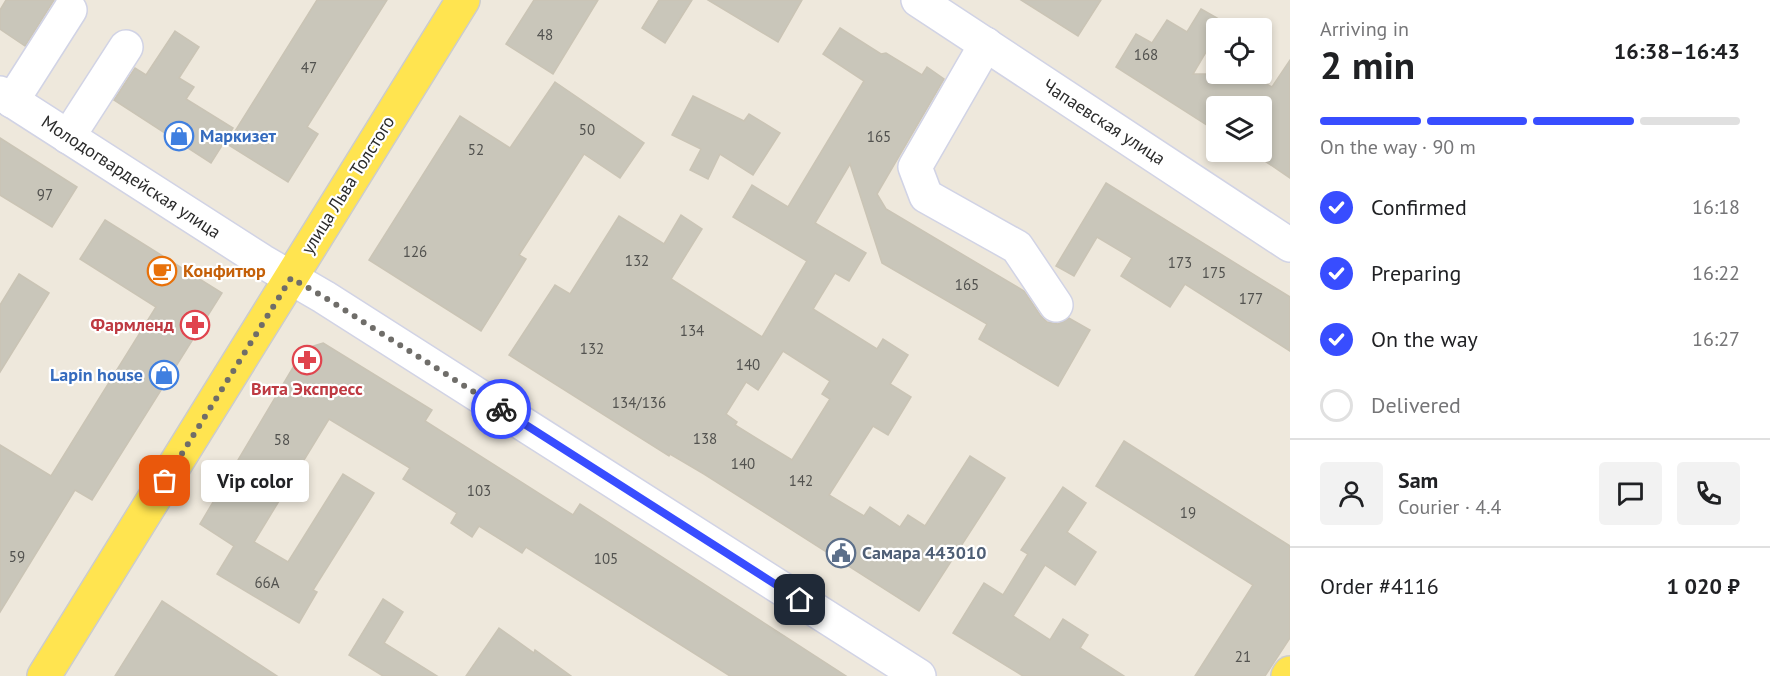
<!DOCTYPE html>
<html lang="en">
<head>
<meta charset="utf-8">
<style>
  :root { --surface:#fff; --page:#f2f2f2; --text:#202124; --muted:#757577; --line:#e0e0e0; --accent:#384dff }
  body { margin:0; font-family:"PT Sans",sans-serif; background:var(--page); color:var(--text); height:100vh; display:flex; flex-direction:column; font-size:22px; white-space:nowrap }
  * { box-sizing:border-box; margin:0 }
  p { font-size:20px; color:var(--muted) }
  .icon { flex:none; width:33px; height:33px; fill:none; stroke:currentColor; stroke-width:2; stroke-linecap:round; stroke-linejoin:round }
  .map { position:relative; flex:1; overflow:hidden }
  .drawer { display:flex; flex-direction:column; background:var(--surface); width:480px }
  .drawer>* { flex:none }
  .fabs { position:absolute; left:1206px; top:18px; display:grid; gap:12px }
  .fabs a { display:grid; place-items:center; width:66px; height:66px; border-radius:6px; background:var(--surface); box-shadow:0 3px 9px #0003; font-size:30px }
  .pin { position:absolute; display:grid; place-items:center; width:51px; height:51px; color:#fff; margin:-26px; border-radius:12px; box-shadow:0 3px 9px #0006 }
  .courier { position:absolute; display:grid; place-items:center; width:60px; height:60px; margin:-30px; border:4px solid #384dff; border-radius:50%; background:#fff; color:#222; box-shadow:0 2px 8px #0007 }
  .bubble { position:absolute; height:42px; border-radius:6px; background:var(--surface); box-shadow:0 3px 9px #0003; font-size:20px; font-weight:700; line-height:42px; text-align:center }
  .headline em { font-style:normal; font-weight:700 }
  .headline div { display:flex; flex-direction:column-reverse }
  .headline { display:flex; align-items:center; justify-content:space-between; height:102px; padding:0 30px }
  h1 { font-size:39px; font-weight:700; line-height:45px }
  .bar { display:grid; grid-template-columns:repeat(4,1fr); gap:9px 6px; align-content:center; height:72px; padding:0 30px }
  .bar i { height:8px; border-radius:4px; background:var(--line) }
  .bar .active { background:var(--accent) }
  .bar p { grid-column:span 4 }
  .line { display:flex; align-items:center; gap:15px; padding:0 30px; border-top:2px solid var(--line) }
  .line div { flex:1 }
  .round { display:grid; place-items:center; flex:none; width:63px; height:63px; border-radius:6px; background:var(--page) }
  ol { padding:0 30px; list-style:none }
  li { display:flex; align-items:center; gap:18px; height:66px }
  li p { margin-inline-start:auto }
  li .icon { padding:6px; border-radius:50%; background:var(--accent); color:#fff; stroke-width:4 }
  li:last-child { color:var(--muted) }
  li i { width:33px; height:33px; border:3px solid var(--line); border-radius:50% }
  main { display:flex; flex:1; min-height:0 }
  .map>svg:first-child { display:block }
  .building { fill:#c9c6ba; stroke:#cac4b5; stroke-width:1.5; fill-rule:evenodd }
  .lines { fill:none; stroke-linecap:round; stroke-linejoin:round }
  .minor-casing { stroke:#d1d3e5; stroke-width:36 }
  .major-casing { stroke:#ccc; stroke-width:36 }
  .minor { stroke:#fff; stroke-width:33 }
  .major { stroke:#ffe450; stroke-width:33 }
  .done { stroke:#6f6d69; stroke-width:6; stroke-dasharray:0 10.8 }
  .route { stroke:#384dff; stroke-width:8 }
  .labels { text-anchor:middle; stroke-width:4.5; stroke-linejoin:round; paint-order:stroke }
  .number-label { font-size:15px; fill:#52524f }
  .street-label { font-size:18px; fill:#2b2b2b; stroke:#fff }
  .shop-label { font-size:18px; font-weight:bold; fill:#366cbe; stroke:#fff; text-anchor:start }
  .food-label { font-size:18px; font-weight:bold; fill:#c56008; stroke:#fff; text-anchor:start }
  .health-label { font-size:18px; font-weight:bold; fill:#be3a42; stroke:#fff; text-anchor:end }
  .service-label { font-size:18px; font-weight:bold; fill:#4e5e75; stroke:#fff; text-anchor:start }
</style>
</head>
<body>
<main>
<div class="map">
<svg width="1290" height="676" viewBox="0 0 1290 676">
  <rect width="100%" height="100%" fill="#eee8dc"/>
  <g class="building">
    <polygon points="6,0 54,0 25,46 0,29 0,10"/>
    <polygon points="317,0 387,0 307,127 318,134 288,182 227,144"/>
    <polygon points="534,0 598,0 553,74 506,44"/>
    <polygon points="659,0 692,0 665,43 642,28"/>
    <polygon points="708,0 802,0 778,42"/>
    <polygon points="1021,0 1101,0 1078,36"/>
    <polygon points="1201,9 1224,22 1220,28 1216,28 1216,35 1193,74 1250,74 1272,87 1290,60 1290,178 1262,159 1262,106 1216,106 1216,131 1116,67 1136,34 1152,43 1167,20 1187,32"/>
    <path d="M840,28l41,26 5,-1 36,22 5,-8 17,12 -67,115 9,15 138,82 16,24 7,7 11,2 11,-6 21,12 -32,56 -79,-47 8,-15 -105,-61 -32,-99 -35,59 51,30 -17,28 -14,-8 -22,36 64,40 6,-10 25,16 -18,29 21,13 -23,38 -15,-9 -44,69 35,21 6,-9 30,20 8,-12 17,11 45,-70 35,22 -86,133 -215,-137 -34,-20 -1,2 -160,-101 46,-70 15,9 49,-78 45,28 17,-29 21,14 -31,50 91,58 45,-76 -74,-44 19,-32 36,22 76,-126 -41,-27zM783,351l47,30 -8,13 8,5 -38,61 -57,-35 2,-3 -11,-8 20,-32 12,8z"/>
    <polygon points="175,31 199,47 179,78 194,87 186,99 233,128 211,163 114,100 135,68 146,75"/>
    <polygon points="555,82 644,143 620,178 584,154 519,255 526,259 481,331 369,260 460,116 510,148"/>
    <polygon points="693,96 744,121 749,114 780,133 753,175 720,154 708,179 690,170 701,149 672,135"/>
    <polygon points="0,138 77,187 52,227 0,195"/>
    <polygon points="1106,183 1290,297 1290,351 1185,284 1170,307 1121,276 1132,258 1097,237 1074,276 1056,266"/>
    <polygon points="105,220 222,293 92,500 75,490 0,612 0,445 51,476 156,307 80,259"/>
    <polygon points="19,274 49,293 0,372 0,305"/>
    <polygon points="323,343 432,410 425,421 573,515 580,504 846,676 730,676 526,547 522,553 479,526 472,537 451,523 457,513 403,479 410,468 329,419 254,542 288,562 343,474 374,493 313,590 317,592 299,623 217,574 234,546 200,524 304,349"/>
    <polygon points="1124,441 1290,546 1290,638 1265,676 1195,676 1253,585 1096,486"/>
    <polygon points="1063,487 1086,503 1067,532 1096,552 1075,585 1045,565 1013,616 1050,640 1063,619 1088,635 1080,648 1124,676 1023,676 953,633 984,583 1003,595 1028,554 1021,550"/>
    <polygon points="383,599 403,612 384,643 437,676 383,676 349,655"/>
    <polygon points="162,601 277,676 115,676"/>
    <polygon points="499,628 534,653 535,650 571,676 466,676"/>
  </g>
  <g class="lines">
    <g class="minor-casing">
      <g id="minor">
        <polyline points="918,0 1290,245"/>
        <polyline points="986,44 915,167 926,196 1017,247 1056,305"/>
        <polyline points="0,93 262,261 324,297 919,676"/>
        <polyline points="12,101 70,10"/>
        <polyline points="68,137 126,47"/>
      </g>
    </g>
    <g class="major-casing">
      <g id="major">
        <polyline points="44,676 463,0"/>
        <polyline points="1288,676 1290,673"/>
      </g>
    </g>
    <use href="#minor" class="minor"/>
    <use href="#major" class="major"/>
  </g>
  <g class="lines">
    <polyline class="done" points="165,481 291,278 324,297 501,409"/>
    <polyline class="route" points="501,409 800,600"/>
  </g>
  <defs>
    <g id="shop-ring" transform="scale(1.5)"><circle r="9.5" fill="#fff" stroke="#3f7fe0" stroke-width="1.5"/><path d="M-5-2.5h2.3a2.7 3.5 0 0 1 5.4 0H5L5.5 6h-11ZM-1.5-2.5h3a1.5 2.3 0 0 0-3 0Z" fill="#3f7fe0"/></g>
    <g id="cafe-ring" transform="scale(1.5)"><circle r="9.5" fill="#fff" stroke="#e8710a" stroke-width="1.5"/><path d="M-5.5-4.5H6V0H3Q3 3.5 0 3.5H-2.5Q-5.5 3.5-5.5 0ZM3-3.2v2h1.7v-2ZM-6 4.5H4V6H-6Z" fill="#e8710a"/></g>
    <g id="pharmacy-ring" transform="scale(1.5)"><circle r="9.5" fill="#fff" stroke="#e0444e" stroke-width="1.5"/><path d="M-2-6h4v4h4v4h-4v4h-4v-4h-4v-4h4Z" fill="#e0444e"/></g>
    <g id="civic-ring" transform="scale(1.5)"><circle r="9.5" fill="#fff" stroke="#5c6f8a" stroke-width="1.5"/><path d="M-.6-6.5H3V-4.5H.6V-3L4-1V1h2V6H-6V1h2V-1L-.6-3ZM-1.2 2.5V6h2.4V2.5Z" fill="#5c6f8a"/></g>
  </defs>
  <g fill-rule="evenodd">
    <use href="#shop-ring" x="179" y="136"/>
    <use href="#cafe-ring" x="162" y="271"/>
    <use href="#pharmacy-ring" x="195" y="325"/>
    <use href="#pharmacy-ring" x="307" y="360"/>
    <use href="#shop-ring" x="164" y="375"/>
    <use href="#civic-ring" x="841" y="553"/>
  </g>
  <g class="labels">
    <g class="number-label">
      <text x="545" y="40">48</text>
      <text x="1146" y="60">168</text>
      <text x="309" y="73">47</text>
      <text x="587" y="135">50</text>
      <text x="879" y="142">165</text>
      <text x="476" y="155">52</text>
      <text x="45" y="200">97</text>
      <text x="415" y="257">126</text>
      <text x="637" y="266">132</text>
      <text x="1180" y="268">173</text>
      <text x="1214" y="278">175</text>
      <text x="967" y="290">165</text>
      <text x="1251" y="304">177</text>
      <text x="692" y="336">134</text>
      <text x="592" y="354">132</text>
      <text x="748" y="370">140</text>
      <text x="639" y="408">134/136</text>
      <text x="705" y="444">138</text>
      <text x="282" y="445">58</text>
      <text x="743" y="469">140</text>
      <text x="801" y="486">142</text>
      <text x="479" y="496">103</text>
      <text x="1188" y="518">19</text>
      <text x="17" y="562">59</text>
      <text x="606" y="564">105</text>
      <text x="267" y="588">66А</text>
      <text x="1243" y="662">21</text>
    </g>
    <g class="street-label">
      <text transform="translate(1104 122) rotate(33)" y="6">Чапаевская улица</text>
      <text transform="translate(131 177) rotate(33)" y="6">Молодогвардейская улица</text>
      <text transform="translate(348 185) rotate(-58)" y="6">улица Льва Толстого</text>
    </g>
    <g class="shop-label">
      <text x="200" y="142">Маркизет</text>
      <text x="143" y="381" text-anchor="end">Lapin house</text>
    </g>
    <g class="food-label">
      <text x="183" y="277">Конфитюр</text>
    </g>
    <g class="health-label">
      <text x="174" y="331">Фармленд</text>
      <text x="307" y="395" text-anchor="middle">Вита Экспресс</text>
    </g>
    <g class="service-label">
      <text x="862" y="559">Самара 443010</text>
    </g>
  </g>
</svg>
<div class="fabs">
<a><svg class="icon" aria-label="locate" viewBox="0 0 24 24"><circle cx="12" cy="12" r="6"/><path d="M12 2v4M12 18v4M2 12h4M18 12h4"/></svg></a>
<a><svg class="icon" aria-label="layers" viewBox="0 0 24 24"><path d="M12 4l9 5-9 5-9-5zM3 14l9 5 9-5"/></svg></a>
</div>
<div class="pin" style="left:165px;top:481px;background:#ea580c"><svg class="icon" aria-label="bag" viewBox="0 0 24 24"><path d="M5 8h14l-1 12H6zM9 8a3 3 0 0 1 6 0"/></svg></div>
<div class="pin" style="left:800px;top:600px;background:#1f2937"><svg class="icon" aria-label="home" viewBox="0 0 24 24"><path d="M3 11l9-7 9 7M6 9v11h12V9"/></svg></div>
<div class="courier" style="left:501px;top:409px"><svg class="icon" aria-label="bike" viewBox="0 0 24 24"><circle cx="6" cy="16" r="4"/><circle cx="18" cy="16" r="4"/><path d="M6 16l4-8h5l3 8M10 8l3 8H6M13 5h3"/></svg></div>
<div class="bubble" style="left:201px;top:460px;width:108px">Vip color</div>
</div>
<section class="drawer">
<div class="headline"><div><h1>2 min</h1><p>Arriving in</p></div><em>16:38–16:43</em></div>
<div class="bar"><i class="active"></i><i class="active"></i><i class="active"></i><i></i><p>On the way · 90 m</p></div>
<ol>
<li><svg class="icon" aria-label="check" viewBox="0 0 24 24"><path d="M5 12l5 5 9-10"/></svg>Confirmed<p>16:18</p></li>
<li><svg class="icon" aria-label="check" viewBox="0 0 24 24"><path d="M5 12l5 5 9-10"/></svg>Preparing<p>16:22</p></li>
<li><svg class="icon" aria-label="check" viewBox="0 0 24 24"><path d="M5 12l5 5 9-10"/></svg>On the way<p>16:27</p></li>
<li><i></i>Delivered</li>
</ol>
<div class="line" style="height:108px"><a class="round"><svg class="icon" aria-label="person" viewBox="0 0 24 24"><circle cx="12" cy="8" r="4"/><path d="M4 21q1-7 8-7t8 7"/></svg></a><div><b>Sam</b><p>Courier · 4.4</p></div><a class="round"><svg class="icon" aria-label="chat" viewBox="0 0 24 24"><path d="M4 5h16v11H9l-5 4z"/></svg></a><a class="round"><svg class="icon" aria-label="phone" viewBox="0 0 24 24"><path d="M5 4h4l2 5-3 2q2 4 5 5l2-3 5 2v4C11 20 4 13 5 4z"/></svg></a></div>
<div class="line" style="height:78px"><div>Order #4116</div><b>1 020 ₽</b></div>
</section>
</main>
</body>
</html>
